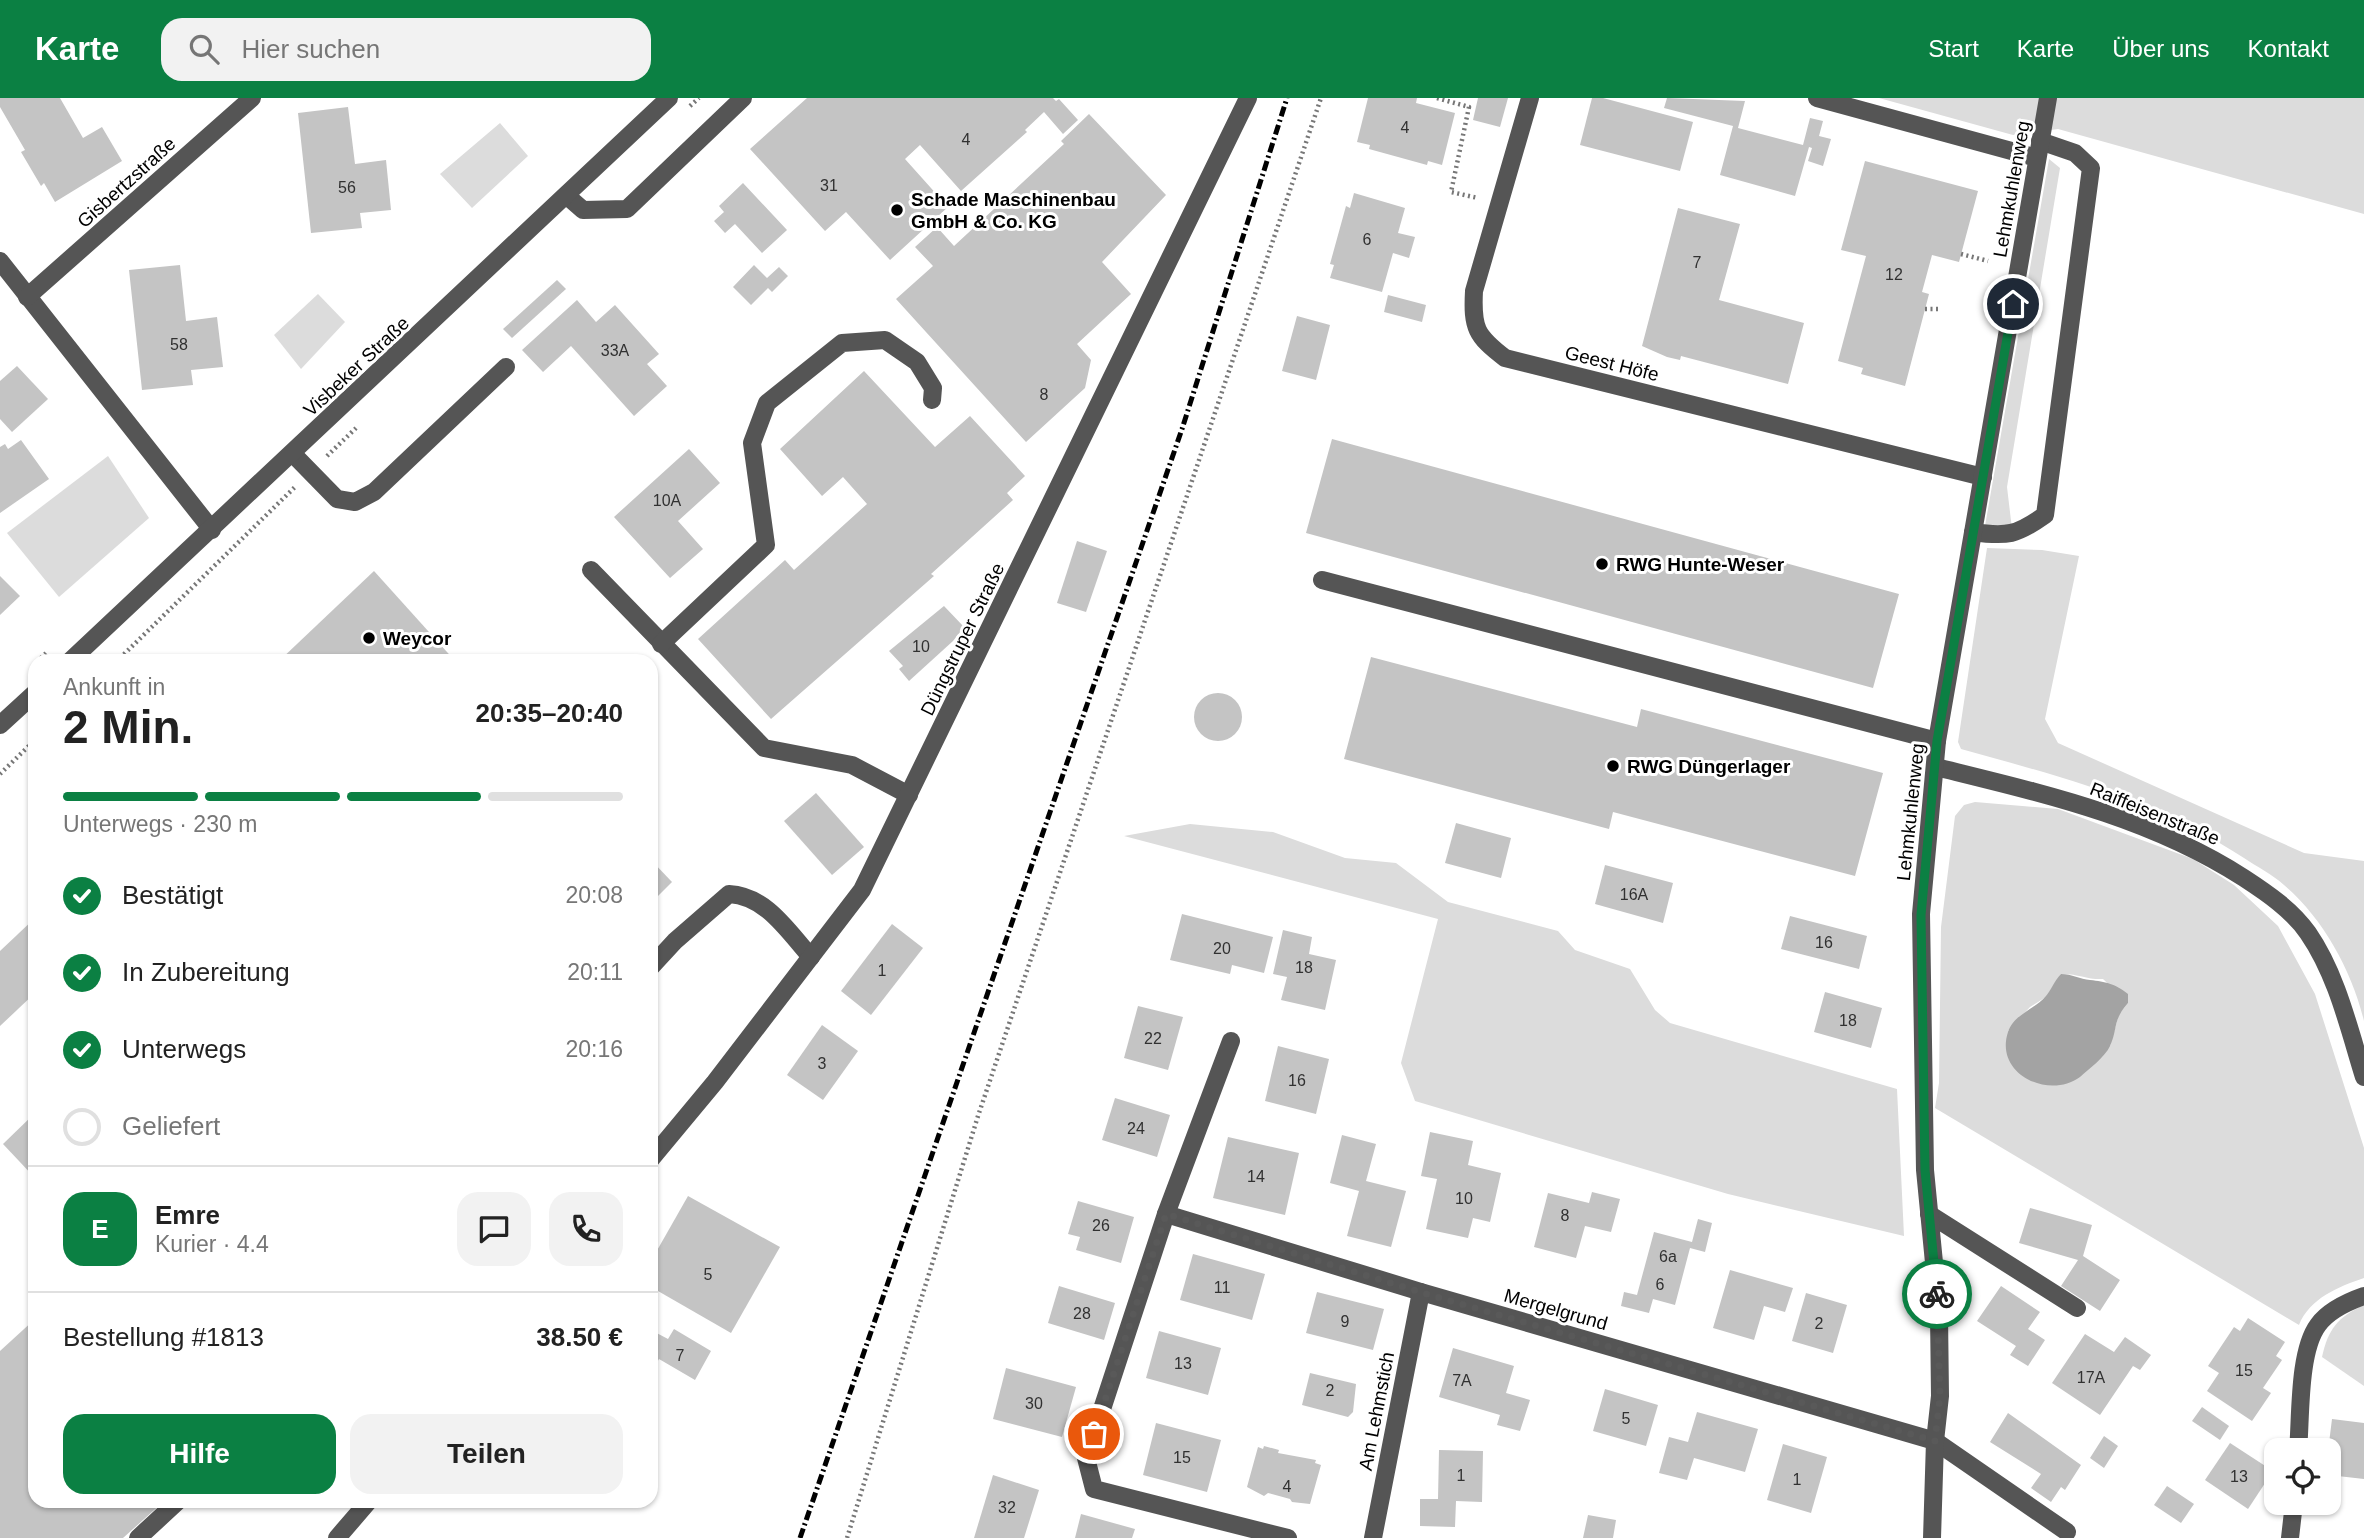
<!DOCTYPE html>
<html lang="de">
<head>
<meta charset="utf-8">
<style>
  :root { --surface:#fff; --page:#f2f2f2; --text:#222; --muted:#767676; --line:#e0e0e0; --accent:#0b8043 }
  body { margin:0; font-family:Arial,sans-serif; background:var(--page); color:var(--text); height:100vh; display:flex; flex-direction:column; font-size:26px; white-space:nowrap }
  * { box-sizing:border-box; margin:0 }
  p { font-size:23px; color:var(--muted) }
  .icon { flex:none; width:38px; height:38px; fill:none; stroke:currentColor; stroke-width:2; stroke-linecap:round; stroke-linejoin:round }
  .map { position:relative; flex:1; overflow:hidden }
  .side { position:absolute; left:28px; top:556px; width:630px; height:854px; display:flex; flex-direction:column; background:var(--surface); border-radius:21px; box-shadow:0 2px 5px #0004 }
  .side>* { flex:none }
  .controls { position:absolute; left:2264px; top:1340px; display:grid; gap:14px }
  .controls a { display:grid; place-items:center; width:77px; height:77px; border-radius:14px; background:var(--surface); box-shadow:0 2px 5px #0004; font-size:35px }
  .pin { position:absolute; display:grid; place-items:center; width:60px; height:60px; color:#fff; margin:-30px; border:4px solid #fff; border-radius:50%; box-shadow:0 2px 7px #0007 }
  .courier { position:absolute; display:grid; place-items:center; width:70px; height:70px; margin:-35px; border:5px solid #0b8043; border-radius:50%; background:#fff; color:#222; box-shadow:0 2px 9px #0007 }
  .overview em { font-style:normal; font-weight:800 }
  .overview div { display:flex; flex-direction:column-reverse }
  .overview { display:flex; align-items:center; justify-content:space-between; height:119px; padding:0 35px }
  h1 { font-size:46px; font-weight:800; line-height:52px }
  .bar { display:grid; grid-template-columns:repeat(4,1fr); gap:10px 7px; align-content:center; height:84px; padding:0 35px }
  .bar i { height:9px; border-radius:5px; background:var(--line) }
  .bar .on { background:var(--accent) }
  .bar p { grid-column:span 4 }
  .line { display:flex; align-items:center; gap:18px; padding:0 35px; border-top:2px solid var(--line) }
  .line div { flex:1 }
  .round { display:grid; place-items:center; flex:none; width:74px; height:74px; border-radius:21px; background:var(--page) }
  ol { padding:0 35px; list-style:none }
  li { display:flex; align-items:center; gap:21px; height:77px }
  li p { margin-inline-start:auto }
  li .icon { padding:7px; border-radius:50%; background:var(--accent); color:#fff; stroke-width:4 }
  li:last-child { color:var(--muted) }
  li i { width:38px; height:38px; border:4px solid var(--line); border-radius:50% }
  .button { display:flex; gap:14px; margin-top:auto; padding:14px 35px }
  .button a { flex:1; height:80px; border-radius:21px; background:var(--accent); color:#fff; font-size:28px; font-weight:800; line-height:80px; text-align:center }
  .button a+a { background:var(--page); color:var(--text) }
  header { display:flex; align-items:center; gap:42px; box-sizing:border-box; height:98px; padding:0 35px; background:var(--accent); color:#fff }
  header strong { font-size:33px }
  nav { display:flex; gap:38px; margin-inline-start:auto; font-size:24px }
  .search { width:490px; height:63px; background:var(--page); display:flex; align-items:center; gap:18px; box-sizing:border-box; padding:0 24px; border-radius:21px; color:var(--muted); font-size:26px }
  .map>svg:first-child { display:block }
  .green { fill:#dcdcdc; fill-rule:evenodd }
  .water { fill:#a3a3a3 }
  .building { fill:#c4c4c4 }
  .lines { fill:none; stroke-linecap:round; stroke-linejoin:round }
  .path { stroke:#777; stroke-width:4.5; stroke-dasharray:2 3.5; stroke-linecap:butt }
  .minor { stroke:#555; stroke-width:18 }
  .rail { stroke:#000; stroke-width:5; stroke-dasharray:10 3.5 2 3.5; stroke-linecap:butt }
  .done { stroke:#595959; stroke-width:7; stroke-dasharray:0 12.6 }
  .route { stroke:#0b8043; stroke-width:9 }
  .poi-dot { fill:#000; stroke:#fff; stroke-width:2.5 }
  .labels { text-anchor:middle; stroke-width:6; stroke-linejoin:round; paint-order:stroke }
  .number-label { font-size:16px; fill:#313131 }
  .street-label { font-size:19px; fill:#000; stroke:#fff }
  .poi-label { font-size:19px; font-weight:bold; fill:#000; stroke:#fff; text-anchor:start }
</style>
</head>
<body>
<header>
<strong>Karte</strong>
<div class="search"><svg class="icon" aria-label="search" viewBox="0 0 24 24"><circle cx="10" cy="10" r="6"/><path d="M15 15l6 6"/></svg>Hier suchen</div>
<nav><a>Start</a><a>Karte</a><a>Über uns</a><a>Kontakt</a></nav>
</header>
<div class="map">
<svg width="2364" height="1440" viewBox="0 0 2364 1440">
  <rect width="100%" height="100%" fill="#fff"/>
  <g class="green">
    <polygon points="1879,0 2364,0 2364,116 2058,31 2013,37"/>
    <polygon points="500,25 528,58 472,110 440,76"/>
    <polygon points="2049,61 2060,70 2007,389 2012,431 1985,428"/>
    <polygon points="318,196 345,224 301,271 274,237"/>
    <polygon points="108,358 149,420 59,499 7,435"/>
    <path d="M1987,450l55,2 37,6 -34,163 13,24 246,110 60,8v160c-12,-50 -41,-103 -80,-136 -12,-11 -27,-18 -40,-27 -86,-56 -185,-82 -283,-109l-3,-7z"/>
    <path d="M1975,704l83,7 135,50 41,26 44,41 37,68 49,154v130c-26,9 -54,20 -65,47l-364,-217 4,-25 2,-156 14,-111 9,-11zM2061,876c15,-1 27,6 42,5l25,24 -9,11 -9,32 -102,-15 22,-24 16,-10z"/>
    <polygon points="1190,726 1273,734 1345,760 1396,765 1448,804 1558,833 1575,852 1630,871 1655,912 1670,925 1897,991 1904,1138 1728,1096 1415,1003 1401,965 1438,821 1124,738"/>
    <path d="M2364,1207v81l-42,-29c6,-28 16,-40 42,-52z"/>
  </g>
  <path class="water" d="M2061,876c11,0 19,5 29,6 16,2 24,3 38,14v9c-16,18 -10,26 -18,43 -5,11 -21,23 -30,31 -31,23 -86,-3 -72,-45 6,-18 27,-23 38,-36 6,-7 8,-15 15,-22z"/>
  <g class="building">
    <polygon points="0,0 60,0 83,40 102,29 122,63 55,104 44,85 41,88 21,54 25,52 0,9"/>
    <polygon points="807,0 1053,0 1056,3 1059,1 1078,22 1063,36 1044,14 1025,32 1027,34 961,93 920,47 905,61 948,109 890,162 846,114 825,133 750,51"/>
    <polygon points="1368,0 1417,0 1416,5 1455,15 1442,67 1428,63 1427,67 1369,51 1370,47 1357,44"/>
    <polygon points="1478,0 1508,0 1500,29 1473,22"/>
    <polygon points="1592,0 1603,0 1693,24 1680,73 1580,47"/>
    <polygon points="1667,0 1745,3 1738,30 1803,47 1810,20 1823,23 1819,38 1831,41 1823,68 1808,63 1812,50 1809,49 1795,98 1720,77 1733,28 1664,10"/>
    <polygon points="348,9 355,66 386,62 391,112 360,115 362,130 311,135 298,15"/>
    <polygon points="1089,16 1166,97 1102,164 1131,196 1077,246 1091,262 1085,290 1026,344 896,201 933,168 915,149 937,129 954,148 1064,46 1061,43"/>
    <polygon points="1865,63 1978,93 1959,164 1932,157 1922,194 1929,196 1905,288 1861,276 1863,270 1838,263 1866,158 1841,152"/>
    <polygon points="743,85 787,132 762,155 735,126 725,135 714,123 724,114 719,108"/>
    <polygon points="1354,95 1405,110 1398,135 1415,139 1409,160 1393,155 1382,194 1330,180 1334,167 1330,166 1346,108 1350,110"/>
    <polygon points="1678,110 1740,126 1719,202 1804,225 1788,286 1681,258 1680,262 1667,259 1642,248"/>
    <polygon points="180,167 186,223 217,219 223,269 191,272 193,287 142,292 129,172"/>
    <polygon points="754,167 767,180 779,169 788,178 772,194 768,190 751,207 733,189"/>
    <polygon points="557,182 566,191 512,240 503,231"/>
    <polygon points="1388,197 1426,207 1422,224 1384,214"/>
    <polygon points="577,202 596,224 615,207 659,256 647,266 667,288 634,318 571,248 543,274 522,252"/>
    <polygon points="1297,218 1330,227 1316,282 1282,273"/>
    <polygon points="17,268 48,301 12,334 0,321 0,283"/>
    <polygon points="864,273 935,349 970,318 1025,378 1007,395 1013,402 931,476 934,478 771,621 698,541 785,462 794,472 867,406 843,379 822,398 780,351"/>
    <polygon points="1332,341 1899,496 1873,590 1306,435"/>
    <polygon points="21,342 49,381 0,415 0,349 5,346 8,351"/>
    <polygon points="689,351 720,385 678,423 703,451 670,480 614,419"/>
    <polygon points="1077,443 1107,453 1086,514 1057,505"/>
    <polygon points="374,473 456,564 278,564"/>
    <polygon points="0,478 20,498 0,517"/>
    <polygon points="944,508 964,529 953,543 909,583 899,571 903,568 889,553"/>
    <polygon points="1371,559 1637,629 1641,611 1883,675 1855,778 1613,714 1609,731 1344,661"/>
    <circle cx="1218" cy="619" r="24"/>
    <polygon points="816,695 864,749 832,777 784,723"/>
    <polygon points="1456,725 1511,740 1501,780 1445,765"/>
    <polygon points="651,762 672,784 651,805"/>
    <polygon points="1605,767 1673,785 1663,825 1595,806"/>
    <polygon points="1182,816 1273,839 1264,875 1232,867 1230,876 1170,862"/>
    <polygon points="1790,818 1867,838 1859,871 1781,851"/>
    <polygon points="35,820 35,895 0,928 0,853"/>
    <polygon points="892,826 923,850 871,917 841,893"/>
    <polygon points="1283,832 1312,839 1309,856 1336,862 1325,912 1281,902 1287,879 1273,876"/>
    <polygon points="1825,894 1882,910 1871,950 1814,934"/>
    <polygon points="1138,908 1183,919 1168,972 1124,960"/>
    <polygon points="822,927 858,953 823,1002 787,977"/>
    <polygon points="1278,948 1329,961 1316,1016 1265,1003"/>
    <polygon points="1115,1000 1170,1017 1157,1059 1102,1042"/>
    <polygon points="35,1015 35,1080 3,1046"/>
    <polygon points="1430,1034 1473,1043 1468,1067 1501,1075 1490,1124 1473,1120 1468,1140 1426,1131 1437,1081 1421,1078"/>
    <polygon points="1342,1037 1376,1046 1366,1083 1406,1093 1391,1149 1347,1138 1359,1093 1330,1085"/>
    <polygon points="1228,1039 1299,1055 1285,1117 1213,1100"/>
    <polygon points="1592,1094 1620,1101 1611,1134 1585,1128 1576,1160 1534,1149 1548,1095 1589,1105"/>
    <polygon points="688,1098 780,1149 731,1235 651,1189 651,1163"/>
    <polygon points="1078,1103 1134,1119 1121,1165 1076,1152 1080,1139 1068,1136"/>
    <polygon points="2030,1110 2092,1127 2083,1158 2120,1182 2100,1213 2061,1188 2078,1162 2019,1145"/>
    <polygon points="1698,1121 1712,1125 1705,1154 1690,1150 1675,1207 1653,1201 1649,1215 1621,1208 1624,1194 1637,1197 1654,1134 1692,1144"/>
    <polygon points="1193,1156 1265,1176 1252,1222 1180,1202"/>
    <polygon points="1730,1172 1793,1190 1785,1214 1764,1208 1754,1242 1713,1230"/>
    <polygon points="1059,1188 1115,1205 1104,1242 1048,1225"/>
    <polygon points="2001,1188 2040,1214 2028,1231 2045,1242 2028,1268 2010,1257 2016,1248 1977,1223"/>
    <polygon points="1317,1194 1384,1211 1373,1252 1306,1235"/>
    <polygon points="1806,1195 1847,1207 1833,1255 1792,1243"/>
    <polygon points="2248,1220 2285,1244 2276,1258 2282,1262 2263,1290 2271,1295 2252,1323 2207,1293 2219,1275 2208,1268 2234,1229 2240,1233"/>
    <polygon points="35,1221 35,1404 163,1404 123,1440 0,1440 0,1253"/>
    <polygon points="674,1231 711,1253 695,1282 659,1261 651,1275 651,1232 668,1241"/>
    <polygon points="1159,1233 1221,1250 1208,1297 1146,1280"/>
    <polygon points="2085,1236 2114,1254 2125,1239 2151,1257 2140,1272 2133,1268 2100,1317 2052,1285"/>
    <polygon points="1453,1250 1514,1268 1506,1295 1530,1302 1520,1333 1497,1327 1500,1317 1439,1299"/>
    <polygon points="1006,1270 1076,1289 1062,1339 993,1321"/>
    <polygon points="1310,1275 1356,1286 1353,1314 1348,1319 1302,1307"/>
    <polygon points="1605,1291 1658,1307 1646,1348 1593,1333"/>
    <polygon points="2202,1309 2229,1328 2220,1342 2192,1323"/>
    <polygon points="1697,1314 1758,1331 1745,1374 1694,1360 1687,1382 1659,1375 1669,1339 1688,1344"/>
    <polygon points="2008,1315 2081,1367 2065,1392 2061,1389 2051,1404 2031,1390 2041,1376 1990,1344"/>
    <polygon points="2332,1321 2364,1325 2364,1381 2329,1377 2328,1353"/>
    <polygon points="1156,1325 1221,1342 1207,1394 1143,1377"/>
    <polygon points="2104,1338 2118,1348 2104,1370 2090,1360"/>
    <polygon points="2230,1345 2273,1373 2248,1411 2205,1382"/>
    <polygon points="1783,1346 1827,1359 1811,1415 1767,1402"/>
    <polygon points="1264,1348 1279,1352 1278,1355 1316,1362 1315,1365 1321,1367 1310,1406 1292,1404 1290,1401 1268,1395 1264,1398 1247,1389 1258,1349 1263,1351"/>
    <polygon points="1439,1352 1483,1353 1482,1404 1456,1403 1455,1429 1420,1428 1420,1401 1438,1401"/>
    <polygon points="993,1377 1039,1392 1024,1440 974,1440"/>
    <polygon points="2167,1388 2194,1406 2181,1425 2154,1407"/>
    <polygon points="1081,1416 1135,1431 1132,1440 1075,1440"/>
    <polygon points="1588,1417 1616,1422 1613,1440 1583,1440"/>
  </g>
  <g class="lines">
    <g class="path">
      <polyline points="1437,0 1469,9 1451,94 1478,100"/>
      <polyline points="690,8 699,0"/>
      <polyline points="1961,156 1988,163"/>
      <polyline points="1925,211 1939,211"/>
      <polyline points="327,358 356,330"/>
      <polyline points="37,564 46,555"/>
      <polyline points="116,564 296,388"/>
      <polyline points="0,676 35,642"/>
      <polyline points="847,1440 978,1018 1321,0"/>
    </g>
    <g class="minor">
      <path d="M1530,0l-56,193c-2,37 2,45 31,67l478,119"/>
      <polyline points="1817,0 2037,60"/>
      <polyline points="567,98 583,112 627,111 743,0"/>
      <polyline points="0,163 212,432"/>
      <polyline points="27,199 252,0"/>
      <polyline points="293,356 337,401 355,404 374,394 506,269"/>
      <path d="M1973,434c34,5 44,3 72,-17l46,-347 -16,-15 -35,-12"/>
      <polyline points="591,472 764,650 852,667 909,697"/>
      <polyline points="1322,482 1937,643"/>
      <polyline points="661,546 766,447 752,345 767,305 842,245 885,242 917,264 933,290 932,302"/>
      <polyline points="69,564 669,0"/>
      <polyline points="0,627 35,595"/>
      <path d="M1936,669c109,27 213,50 308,111 23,15 48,32 64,55 29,42 41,96 56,144"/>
      <path d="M651,869l24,-26 54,-47c37,2 58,36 82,63"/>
      <polyline points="1231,943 1166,1116 1086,1360 1094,1391 1288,1440"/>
      <polyline points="651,1061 715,984 862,792 1248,0"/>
      <polyline points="1166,1116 1421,1194 1935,1343 2067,1434"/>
      <polyline points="1929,1116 2077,1210"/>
      <path d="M2298,1353c3,-33 0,-99 20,-126 10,-14 29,-23 46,-29"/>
      <polyline points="138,1440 177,1404"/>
      <polyline points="337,1440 368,1404"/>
      <polyline points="1373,1440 1421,1194"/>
      <polyline points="1932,1440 1935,1343 1940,1298 1939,1216 1925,1072 1921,816 1937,643 2048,0"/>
      <polyline points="2290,1440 2294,1405"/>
    </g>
    <polyline class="rail" points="800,1440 1182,331 1287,0"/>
  </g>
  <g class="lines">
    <polyline class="done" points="1094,1336 1166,1116 1420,1194 1935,1343 1940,1298 1937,1196"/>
    <polyline class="route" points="1937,1196 1925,1072 1921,817 1937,643 2013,206"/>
  </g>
  <g class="poi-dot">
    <circle cx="897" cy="112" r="7"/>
    <circle cx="1602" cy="466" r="7"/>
    <circle cx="369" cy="540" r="7"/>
    <circle cx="1613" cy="668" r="7"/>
  </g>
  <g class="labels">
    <g class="number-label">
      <text x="1405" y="35">4</text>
      <text x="966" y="47">4</text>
      <text x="829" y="93">31</text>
      <text x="347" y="95">56</text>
      <text x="1367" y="147">6</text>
      <text x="1697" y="170">7</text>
      <text x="1894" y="182">12</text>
      <text x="179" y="252">58</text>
      <text x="615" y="258">33A</text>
      <text x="1044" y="302">8</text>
      <text x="667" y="408">10A</text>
      <text x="921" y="554">10</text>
      <text x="1634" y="802">16A</text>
      <text x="1824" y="850">16</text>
      <text x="1222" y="856">20</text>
      <text x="1304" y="875">18</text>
      <text x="882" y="878">1</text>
      <text x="1848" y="928">18</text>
      <text x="1153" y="946">22</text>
      <text x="822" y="971">3</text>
      <text x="1297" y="988">16</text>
      <text x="1136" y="1036">24</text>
      <text x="1256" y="1084">14</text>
      <text x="1464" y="1106">10</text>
      <text x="1565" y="1123">8</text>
      <text x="1101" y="1133">26</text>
      <text x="1668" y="1164">6a</text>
      <text x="708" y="1182">5</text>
      <text x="1660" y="1192">6</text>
      <text x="1222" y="1195">11</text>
      <text x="1082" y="1221">28</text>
      <text x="1345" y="1229">9</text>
      <text x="1819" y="1231">2</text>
      <text x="680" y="1263">7</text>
      <text x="1183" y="1271">13</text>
      <text x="2244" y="1278">15</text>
      <text x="2091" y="1285">17A</text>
      <text x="1462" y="1288">7A</text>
      <text x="1330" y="1298">2</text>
      <text x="1034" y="1311">30</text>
      <text x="1626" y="1326">5</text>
      <text x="1182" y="1365">15</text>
      <text x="1461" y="1383">1</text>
      <text x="2239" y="1384">13</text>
      <text x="1797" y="1387">1</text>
      <text x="1287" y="1394">4</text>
      <text x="1007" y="1415">32</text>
    </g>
    <g class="street-label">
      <text transform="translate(126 84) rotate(-42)" y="7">Gisbertzstraße</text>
      <text transform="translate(2011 91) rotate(-80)" y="7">Lehmkuhlenweg</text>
      <text transform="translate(1612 265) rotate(14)" y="7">Geest Höfe</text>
      <text transform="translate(356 268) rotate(-43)" y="7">Visbeker Straße</text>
      <text transform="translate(962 541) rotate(-64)" y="7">Düngstruper Straße</text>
      <text transform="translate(1910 714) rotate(-84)" y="7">Lehmkuhlenweg</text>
      <text transform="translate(2155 715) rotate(22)" y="7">Raiffeisenstraße</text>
      <text transform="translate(1556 1211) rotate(16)" y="7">Mergelgrund</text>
      <text transform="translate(1376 1313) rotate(-79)" y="7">Am Lehmstich</text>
    </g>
    <g class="poi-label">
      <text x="911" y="108">Schade Maschinenbau<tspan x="911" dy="22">GmbH &amp; Co. KG</tspan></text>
      <text x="1616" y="473">RWG Hunte-Weser</text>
      <text x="383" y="547">Weycor</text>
      <text x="1627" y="675">RWG Düngerlager</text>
    </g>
  </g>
</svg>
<div class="controls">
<a><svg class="icon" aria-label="locate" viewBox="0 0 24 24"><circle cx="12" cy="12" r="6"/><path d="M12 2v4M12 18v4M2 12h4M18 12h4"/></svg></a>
</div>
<div class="pin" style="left:1094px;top:1336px;background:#ea580c"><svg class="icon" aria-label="bag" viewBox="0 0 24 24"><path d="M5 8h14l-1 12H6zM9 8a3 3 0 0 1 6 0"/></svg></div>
<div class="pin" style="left:2013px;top:206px;background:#1f2937"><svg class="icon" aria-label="home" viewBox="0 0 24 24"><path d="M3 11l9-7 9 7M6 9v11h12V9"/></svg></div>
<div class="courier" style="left:1937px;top:1196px"><svg class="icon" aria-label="bike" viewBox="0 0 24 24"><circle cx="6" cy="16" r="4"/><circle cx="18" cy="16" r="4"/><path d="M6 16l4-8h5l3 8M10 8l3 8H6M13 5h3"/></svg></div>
<section class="side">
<div class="overview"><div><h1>2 Min.</h1><p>Ankunft in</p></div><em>20:35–20:40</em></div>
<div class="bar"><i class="on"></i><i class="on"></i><i class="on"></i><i></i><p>Unterwegs · 230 m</p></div>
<ol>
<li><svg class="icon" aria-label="check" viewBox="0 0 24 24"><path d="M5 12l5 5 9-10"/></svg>Bestätigt<p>20:08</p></li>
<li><svg class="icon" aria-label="check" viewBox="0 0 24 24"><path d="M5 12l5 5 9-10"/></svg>In Zubereitung<p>20:11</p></li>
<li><svg class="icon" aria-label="check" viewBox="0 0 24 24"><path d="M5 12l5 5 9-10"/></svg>Unterwegs<p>20:16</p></li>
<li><i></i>Geliefert</li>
</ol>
<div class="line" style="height:126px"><b class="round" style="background:var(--accent);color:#fff">E</b><div><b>Emre</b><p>Kurier · 4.4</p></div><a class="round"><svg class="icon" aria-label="chat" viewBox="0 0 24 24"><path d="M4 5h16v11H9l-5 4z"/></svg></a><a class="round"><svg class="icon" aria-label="phone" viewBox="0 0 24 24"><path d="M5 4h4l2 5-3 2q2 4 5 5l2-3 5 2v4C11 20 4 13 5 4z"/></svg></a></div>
<div class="line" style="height:91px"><div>Bestellung #1813</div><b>38.50 €</b></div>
<div class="button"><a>Hilfe</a><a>Teilen</a></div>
</section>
</div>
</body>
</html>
